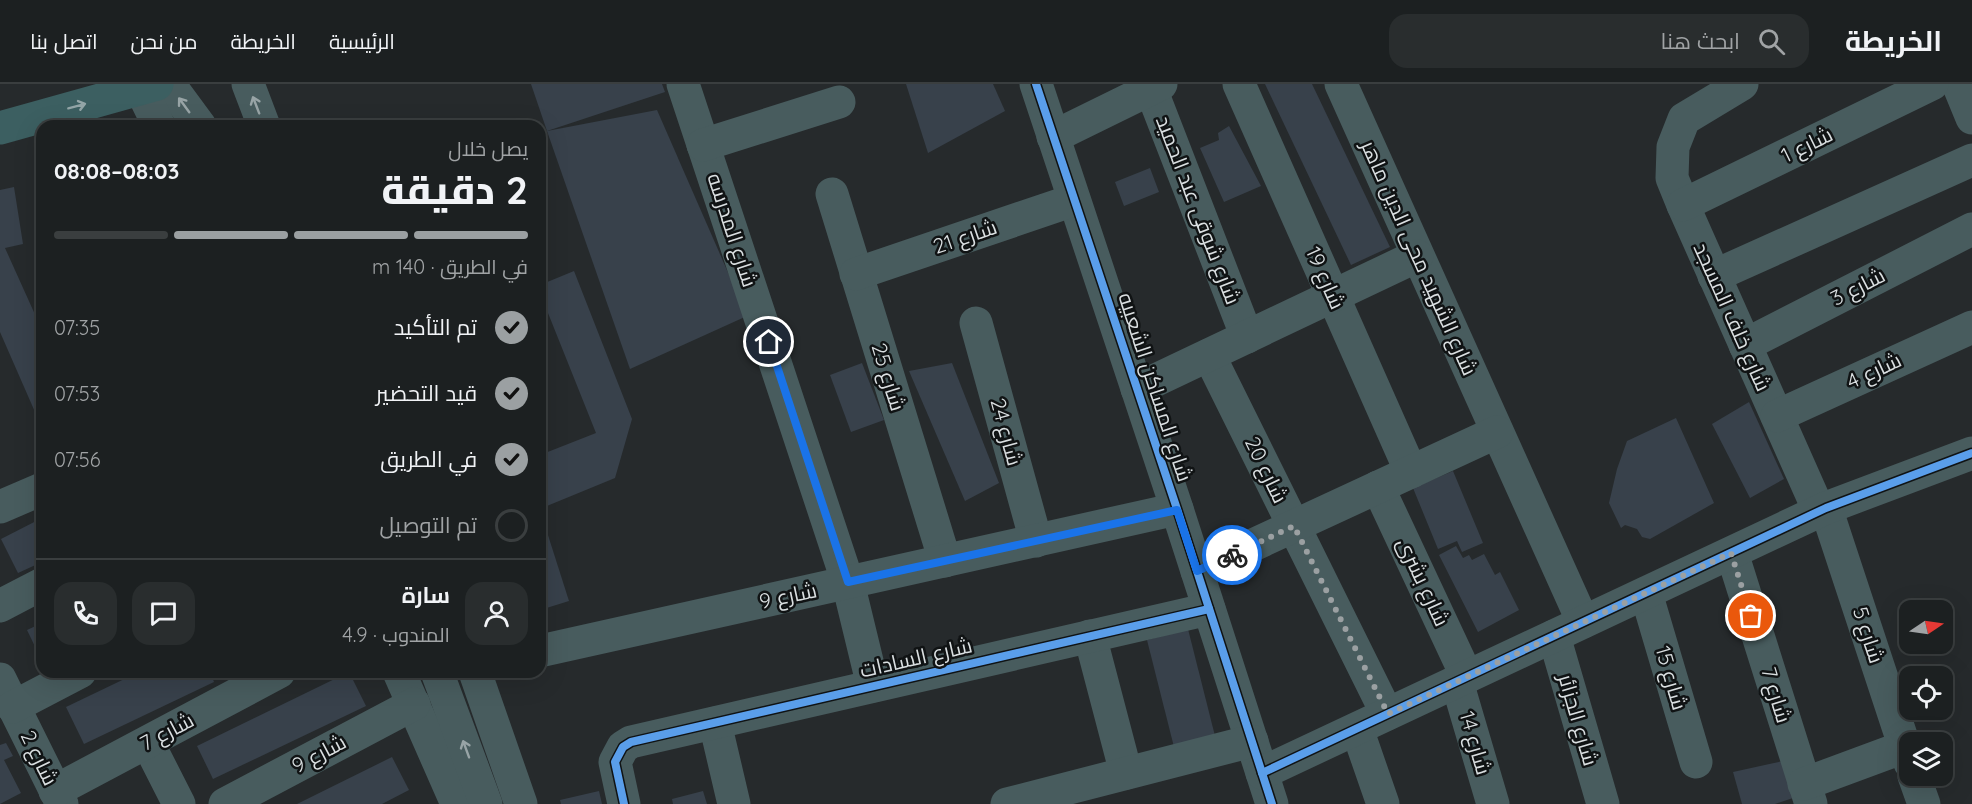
<!DOCTYPE html>
<html lang="ar">
<head>
<meta charset="utf-8">
<style>
  :root { --surface:#1c2021; --page:#292d2e; --text:#f1f3f6; --muted:#a0a3a5; --line:#3a3e3f; --accent:#9ba0a2 }
  body { margin:0; font-family:Quicksand,Cairo,sans-serif; background:var(--page); color:var(--text); direction:rtl; height:100vh; display:flex; flex-direction:column; font-size:22px; white-space:nowrap }
  * { box-sizing:border-box; margin:0 }
  p { font-size:20px; color:var(--muted) }
  .icon { flex:none; width:33px; height:33px; fill:none; stroke:currentColor; stroke-width:2; stroke-linecap:round; stroke-linejoin:round }
  .map { position:relative; flex:1; overflow:hidden; direction:ltr }
  .sheet { position:absolute; left:36px; top:36px; width:510px; height:558px; display:flex; flex-direction:column; background:var(--surface); border-radius:18px; box-shadow:0 6px 24px #0002,0 0 0 2px var(--line); direction:rtl }
  .sheet>* { flex:none }
  .needle { width:39px; rotate:77deg }
  .tools { position:absolute; left:1899px; top:516px; display:grid; gap:12px }
  .tools a { display:grid; place-items:center; width:54px; height:54px; border-radius:12px; background:var(--surface); box-shadow:0 6px 24px #0002,0 0 0 2px var(--line); font-size:30px }
  .pin { position:absolute; display:grid; place-items:center; width:51px; height:51px; color:#fff; margin:-26px; border:3px solid #fff; border-radius:50%; box-shadow:0 2px 6px #0007 }
  .courier { position:absolute; display:grid; place-items:center; width:60px; height:60px; margin:-30px; border:4px solid #1a73e8; border-radius:50%; background:#fff; color:#222; box-shadow:0 2px 8px #0007 }
  .head em { font-style:normal; font-weight:800 }
  .head div { display:flex; flex-direction:column-reverse }
  .head { display:flex; align-items:center; justify-content:space-between; height:102px; padding:0 18px }
  h1 { font-size:39px; font-weight:800; line-height:45px }
  .bar { display:grid; grid-template-columns:repeat(4,1fr); gap:9px 6px; align-content:center; height:72px; padding:0 18px }
  .bar i { height:8px; border-radius:4px; background:var(--line) }
  .bar .active { background:var(--accent) }
  .bar p { grid-column:span 4 }
  .line { display:flex; align-items:center; gap:15px; padding:0 18px; border-top:2px solid var(--line) }
  .line div { flex:1 }
  .round { display:grid; place-items:center; flex:none; width:63px; height:63px; border-radius:18px; background:var(--page) }
  ol { padding:0 18px; list-style:none }
  li { display:flex; align-items:center; gap:18px; height:66px }
  li p { margin-inline-start:auto }
  li .icon { padding:6px; border-radius:50%; background:var(--accent); color:#111; stroke-width:4 }
  li:last-child { color:var(--muted) }
  li i { width:33px; height:33px; border:3px solid var(--line); border-radius:50% }
  header { display:flex; align-items:center; gap:36px; box-sizing:border-box; height:84px; padding:0 30px; background:var(--surface); border-bottom:2px solid var(--line) }
  header strong { font-size:28px }
  nav { display:flex; gap:33px; margin-inline-start:auto; font-size:21px }
  .search { width:420px; height:54px; background:var(--page); display:flex; align-items:center; gap:15px; box-sizing:border-box; padding:0 21px; border-radius:18px; color:var(--muted); font-size:22px }
  .map>svg:first-child { display:block }
  .building { fill:#38414b }
  .lines { fill:none; stroke-linecap:round; stroke-linejoin:round }
  .minor { stroke:#485c5e; stroke-width:33 }
  .highway { stroke:#3c5f61; stroke-width:33 }
  .cycleway-casing { stroke:#101314; stroke-width:11 }
  .cycleway { stroke:#5a9eea; stroke-width:8 }
  .oneway { stroke:#98a4a6 }
  .oneway2 { stroke:#93a5a7 }
  .done { stroke:#9ba0a2; stroke-width:6; stroke-dasharray:0 10.8 }
  .route { stroke:#1a73e8; stroke-width:8 }
  .labels { text-anchor:middle; stroke-width:5; stroke-linejoin:round; paint-order:stroke }
  .street-label { font-size:21px; fill:#dadfe1; stroke:#101314 }
</style>
</head>
<body>
<header>
<strong>الخريطة</strong>
<div class="search"><svg class="icon" aria-label="search" viewBox="0 0 24 24"><circle cx="10" cy="10" r="6"/><path d="M15 15l6 6"/></svg>ابحث هنا</div>
<nav><a>الرئيسية</a><a>الخريطة</a><a>من نحن</a><a>اتصل بنا</a></nav>
</header>
<div class="map">
<svg width="1972" height="720" viewBox="0 0 1972 720">
  <rect width="100%" height="100%" fill="#262a2c"/>
  <g class="building">
    <polygon points="531,0 662,0 665,8 547,47"/>
    <polygon points="906,0 993,0 1005,27 928,69"/>
    <polygon points="1265,0 1312,0 1390,163 1351,181"/>
    <polygon points="657,26 747,232 630,285 547,47"/>
    <polygon points="1229,42 1261,102 1224,118 1200,64 1219,56 1218,49"/>
    <polygon points="1150,84 1159,108 1124,122 1115,98"/>
    <polygon points="14,103 23,160 5,164 42,246 42,344 0,248 0,106"/>
    <polygon points="574,187 632,335 615,394 542,424 540,418 540,371 596,349 540,209 540,201"/>
    <polygon points="862,279 884,336 851,348 830,291"/>
    <polygon points="952,279 999,399 965,417 909,287"/>
    <polygon points="1749,318 1784,395 1750,414 1712,340"/>
    <polygon points="1676,334 1714,419 1650,455 1642,453 1637,445 1625,441 1621,444 1609,419 1617,385 1627,357"/>
    <polygon points="1453,387 1483,459 1462,468 1457,457 1438,465 1413,404"/>
    <polygon points="42,434 42,478 18,489 1,455"/>
    <polygon points="547,448 569,517 540,526 540,450"/>
    <polygon points="1456,462 1463,474 1469,471 1472,476 1484,470 1495,491 1500,488 1519,526 1478,548 1439,471"/>
    <polygon points="42,539 42,577 27,546"/>
    <polygon points="1188,545 1216,656 1175,667 1147,556"/>
    <polygon points="139,588 210,588 214,598 84,660 66,623"/>
    <polygon points="349,588 366,622 213,695 197,662"/>
    <polygon points="6,659 13,672 4,676 21,709 0,720 0,661"/>
    <polygon points="392,673 409,706 382,720 297,720"/>
    <polygon points="1783,677 1796,713 1775,720 1742,720 1733,688"/>
    <polygon points="599,707 602,720 561,720 560,716"/>
    <polygon points="703,707 707,720 673,720 672,715"/>
  </g>
  <g class="lines">
    <g class="minor">
      <polyline points="169,0 200,42"/>
      <polyline points="248,0 264,42"/>
      <polyline points="683,0 848,499 873,602"/>
      <polyline points="1036,0 1177,425 1272,720"/>
      <polyline points="1149,0 1247,253"/>
      <polyline points="1239,0 1411,388"/>
      <polyline points="1341,0 1583,538"/>
      <polyline points="1742,0 1684,35 1673,63 1672,94 1683,121 1819,427"/>
      <polyline points="1958,0 1972,34"/>
      <polyline points="141,5 159,42"/>
      <polyline points="1053,53 1161,0"/>
      <polyline points="703,61 839,18"/>
      <polyline points="832,110 945,477"/>
      <polyline points="1683,121 1932,0"/>
      <polyline points="856,190 1074,116"/>
      <polyline points="1714,192 1972,76"/>
      <polyline points="976,239 1036,457"/>
      <polyline points="1745,261 1972,145"/>
      <polyline points="1209,271 1387,630"/>
      <polyline points="1137,305 1417,172"/>
      <polyline points="1777,332 1972,243"/>
      <polyline points="1378,403 1467,593"/>
      <polyline points="0,423 42,405"/>
      <polyline points="1826,424 1910,679"/>
      <polyline points="1732,469 1811,720"/>
      <polyline points="1197,487 1497,348"/>
      <polyline points="1646,509 1696,678"/>
      <polyline points="0,522 42,500"/>
      <polyline points="1090,552 1126,689"/>
      <polyline points="1554,552 1603,720"/>
      <polyline points="540,567 1177,425"/>
      <polyline points="399,588 457,720"/>
      <polyline points="437,588 486,720"/>
      <polyline points="475,588 521,720"/>
      <polyline points="0,595 62,720"/>
      <polyline points="1457,598 1493,720"/>
      <polyline points="13,623 80,588"/>
      <polyline points="715,639 734,720"/>
      <polyline points="1357,645 1383,720"/>
      <polyline points="148,659 179,720"/>
      <polyline points="1262,689 1826,424 1972,369"/>
      <polyline points="1914,692 1924,720"/>
      <polyline points="1804,700 1904,663"/>
      <polyline points="55,707 279,588"/>
      <polyline points="225,720 414,620"/>
      <polyline points="624,720 615,678 623,663 631,658 1209,525"/>
      <polyline points="1007,720 1252,657"/>
    </g>
    <polyline class="highway" points="0,44 157,0"/>
    <g class="cycleway-casing">
      <g id="cycleway">
        <polyline points="1036,0 1177,425 1272,720"/>
        <polyline points="1262,689 1826,424 1972,369"/>
        <polyline points="624,720 615,678 623,663 631,658 1209,525"/>
      </g>
    </g>
    <use href="#cycleway" class="cycleway"/>
  </g>
  <defs><path id="oneway-shaft" d="M-6 0H5M1.5-3L5.5 0L1.5 3" fill="none" stroke-width="1.6" stroke-linecap="round" stroke-linejoin="round" transform="scale(1.5)"/></defs>
  <g class="oneway">
    <use href="#oneway-shaft" transform="translate(184 21) rotate(-126)"/>
    <use href="#oneway-shaft" transform="translate(256 21) rotate(-111)"/>
    <use href="#oneway-shaft" transform="translate(466 665) rotate(-110)"/>
  </g>
  <use class="oneway2" href="#oneway-shaft" transform="translate(77 22) rotate(-15)"/>
  <g class="lines">
    <polyline class="done" points="1232,471 1294,442 1388,630 1731,469 1751,532"/>
    <polyline class="route" points="769,258 848,498 1177,426 1197,487 1232,471"/>
  </g>
  <g class="labels">
    <g class="street-label">
      <text transform="translate(1807 61) rotate(-26)" y="7">شارع 1</text>
      <text transform="translate(1198 126) rotate(69)" y="7">شارع شوقى عبد الحميد</text>
      <text transform="translate(732 146) rotate(72)" y="7">شارع المدرسه</text>
      <text transform="translate(965 153) rotate(-19)" y="7">شارع 21</text>
      <text transform="translate(1419 174) rotate(66)" y="7">شارع الشهيد محى الدين ماهر</text>
      <text transform="translate(1325 194) rotate(66)" y="7">شارع 19</text>
      <text transform="translate(1858 203) rotate(-27)" y="7">شارع 3</text>
      <text transform="translate(1732 233) rotate(66)" y="7">شارع خلف المسجد</text>
      <text transform="translate(1874 287) rotate(-25)" y="7">شارع 4</text>
      <text transform="translate(888 293) rotate(73)" y="7">شارع 25</text>
      <text transform="translate(1155 303) rotate(72)" y="7">شارع المساكن الشعبيه</text>
      <text transform="translate(1006 348) rotate(75)" y="7">شارع 24</text>
      <text transform="translate(1266 386) rotate(64)" y="7">شارع 20</text>
      <text transform="translate(1423 498) rotate(65)" y="7">شارع بشرى</text>
      <text transform="translate(788 512) rotate(-12)" y="7">شارع 9</text>
      <text transform="translate(1868 551) rotate(72)" y="7">شارع 5</text>
      <text transform="translate(916 574) rotate(-13)" y="7">شارع السادات</text>
      <text transform="translate(1671 594) rotate(74)" y="7">شارع 15</text>
      <text transform="translate(1776 611) rotate(73)" y="7">شارع 7</text>
      <text transform="translate(1578 636) rotate(74)" y="7">شارع الجزائر</text>
      <text transform="translate(167 648) rotate(-28)" y="7">شارع 7</text>
      <text transform="translate(1475 659) rotate(74)" y="7">شارع 14</text>
      <text transform="translate(319 670) rotate(-28)" y="7">شارع 9</text>
      <text transform="translate(39 674) rotate(64)" y="7">شارع 2</text>
    </g>
  </g>
</svg>
<div class="tools">
<a><svg class="needle" viewBox="-14 -14 28 28"><path d="M0-13l5 13h-10z" fill="#e53935"/><path d="M0 13l5-13h-10z" fill="#a0a3a5"/></svg></a>
<a><svg class="icon" aria-label="locate" viewBox="0 0 24 24"><circle cx="12" cy="12" r="6"/><path d="M12 2v4M12 18v4M2 12h4M18 12h4"/></svg></a>
<a><svg class="icon" aria-label="layers" viewBox="0 0 24 24"><path d="M12 4l9 5-9 5-9-5zM3 14l9 5 9-5"/></svg></a>
</div>
<div class="pin" style="left:1751px;top:532px;background:#ea580c"><svg class="icon" aria-label="bag" viewBox="0 0 24 24"><path d="M5 8h14l-1 12H6zM9 8a3 3 0 0 1 6 0"/></svg></div>
<div class="pin" style="left:769px;top:258px;background:#1f2937"><svg class="icon" aria-label="home" viewBox="0 0 24 24"><path d="M3 11l9-7 9 7M6 9v11h12V9"/></svg></div>
<div class="courier" style="left:1232px;top:471px"><svg class="icon" aria-label="bike" viewBox="0 0 24 24"><circle cx="6" cy="16" r="4"/><circle cx="18" cy="16" r="4"/><path d="M6 16l4-8h5l3 8M10 8l3 8H6M13 5h3"/></svg></div>
<section class="sheet">
<div class="head"><div><h1>2 دقيقة</h1><p>يصل خلال</p></div><em>08:03–08:08</em></div>
<div class="bar"><i class="active"></i><i class="active"></i><i class="active"></i><i></i><p>في الطريق · 140 m</p></div>
<ol>
<li><svg class="icon" aria-label="check" viewBox="0 0 24 24"><path d="M5 12l5 5 9-10"/></svg>تم التأكيد<p>07:35</p></li>
<li><svg class="icon" aria-label="check" viewBox="0 0 24 24"><path d="M5 12l5 5 9-10"/></svg>قيد التحضير<p>07:53</p></li>
<li><svg class="icon" aria-label="check" viewBox="0 0 24 24"><path d="M5 12l5 5 9-10"/></svg>في الطريق<p>07:56</p></li>
<li><i></i>تم التوصيل</li>
</ol>
<div class="line" style="height:108px"><a class="round"><svg class="icon" aria-label="person" viewBox="0 0 24 24"><circle cx="12" cy="8" r="4"/><path d="M4 21q1-7 8-7t8 7"/></svg></a><div><b>سارة</b><p>المندوب · 4.9</p></div><a class="round"><svg class="icon" aria-label="chat" viewBox="0 0 24 24"><path d="M4 5h16v11H9l-5 4z"/></svg></a><a class="round"><svg class="icon" aria-label="phone" viewBox="0 0 24 24"><path d="M5 4h4l2 5-3 2q2 4 5 5l2-3 5 2v4C11 20 4 13 5 4z"/></svg></a></div>
</section>
</div>
</body>
</html>
